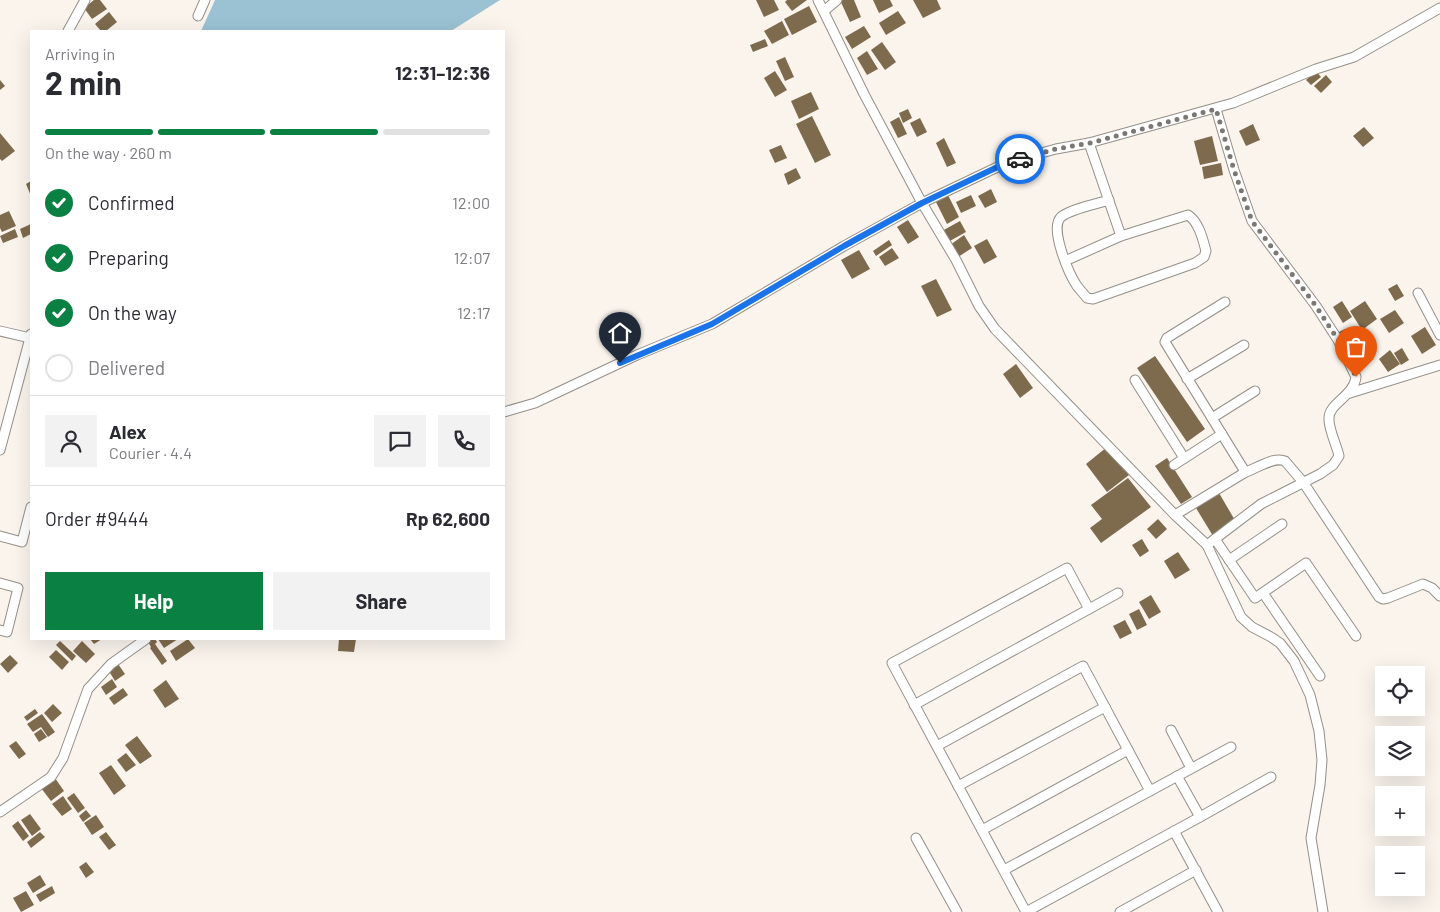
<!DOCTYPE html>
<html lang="en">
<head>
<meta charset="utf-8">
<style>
  :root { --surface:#fff; --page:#f2f2f3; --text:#2b2b33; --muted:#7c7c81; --line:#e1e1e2; --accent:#0b8043 }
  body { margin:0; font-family:Barlow,sans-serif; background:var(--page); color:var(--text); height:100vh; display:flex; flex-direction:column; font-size:19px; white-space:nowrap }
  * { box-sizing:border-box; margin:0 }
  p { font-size:16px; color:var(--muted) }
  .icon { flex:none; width:28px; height:28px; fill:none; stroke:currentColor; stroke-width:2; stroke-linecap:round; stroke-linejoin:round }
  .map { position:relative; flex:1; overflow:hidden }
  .drawer { position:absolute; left:30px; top:30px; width:475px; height:610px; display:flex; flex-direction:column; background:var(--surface); border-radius:0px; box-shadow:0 5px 20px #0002 }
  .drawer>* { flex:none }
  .buttons { position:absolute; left:1375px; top:666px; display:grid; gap:10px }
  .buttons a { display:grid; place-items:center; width:50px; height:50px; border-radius:0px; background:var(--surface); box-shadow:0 5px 20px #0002; font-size:25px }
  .pin { position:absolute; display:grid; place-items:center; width:42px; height:42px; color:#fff; margin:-51px -21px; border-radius:50% 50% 50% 0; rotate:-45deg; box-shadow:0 0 5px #0007 }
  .pin .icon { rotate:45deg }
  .courier { position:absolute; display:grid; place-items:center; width:50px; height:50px; margin:-25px; border:4px solid #1a73e8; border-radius:50%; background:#fff; color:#222; box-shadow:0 1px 6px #0007 }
  .overview em { font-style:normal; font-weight:700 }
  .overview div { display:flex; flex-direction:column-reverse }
  .overview { display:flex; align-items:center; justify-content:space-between; height:85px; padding:0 15px }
  h1 { font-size:32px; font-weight:700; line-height:38px }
  .bar { display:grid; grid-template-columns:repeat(4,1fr); gap:8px 5px; align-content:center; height:60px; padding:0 15px }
  .bar i { height:6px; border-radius:4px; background:var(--line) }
  .bar .on { background:var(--accent) }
  .bar p { grid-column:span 4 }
  .line { display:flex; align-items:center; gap:12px; padding:0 15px; border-top:1px solid var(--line) }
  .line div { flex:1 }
  .round { display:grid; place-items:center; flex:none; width:52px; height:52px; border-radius:0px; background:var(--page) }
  ol { padding:0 15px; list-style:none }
  li { display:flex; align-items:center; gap:15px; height:55px }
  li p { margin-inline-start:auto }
  li .icon { padding:5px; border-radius:50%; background:var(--accent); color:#fff; stroke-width:4 }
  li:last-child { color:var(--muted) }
  li i { width:28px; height:28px; border:2px solid var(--line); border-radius:50% }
  .primary-button { display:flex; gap:10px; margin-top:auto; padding:10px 15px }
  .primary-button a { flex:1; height:58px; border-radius:0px; background:var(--accent); color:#fff; font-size:20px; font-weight:700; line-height:58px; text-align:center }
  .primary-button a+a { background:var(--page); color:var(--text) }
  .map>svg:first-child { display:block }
  .water { fill:#9ac2d3 }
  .building { fill:#7e6a4d }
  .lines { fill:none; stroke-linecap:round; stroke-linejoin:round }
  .minor-casing { stroke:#948f88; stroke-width:11 }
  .minor { stroke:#fff; stroke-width:9 }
  .done { stroke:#7b7773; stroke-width:5; stroke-dasharray:0 9 }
  .route { stroke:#1a73e8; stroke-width:6 }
</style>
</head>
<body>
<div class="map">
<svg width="1440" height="912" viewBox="0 0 1440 912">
  <rect width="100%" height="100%" fill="#faf4ed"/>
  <polygon class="water" points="215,0 500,0 451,31 201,31"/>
  <g class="building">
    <polygon points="94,0 100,0 107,9 92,19 84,8"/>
    <polygon points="756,0 774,0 779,10 764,17"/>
    <polygon points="787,0 807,0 792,11 785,2"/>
    <polygon points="840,0 854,0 861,17 850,22"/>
    <polygon points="873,0 890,0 893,6 879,13"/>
    <polygon points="913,0 937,0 941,9 923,18"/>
    <polygon points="809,6 817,22 792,35 784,19"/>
    <polygon points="898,11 906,23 886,35 879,23"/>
    <polygon points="109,12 117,22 106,31 101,31 95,24"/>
    <polygon points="782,21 789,35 772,44 764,31"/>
    <polygon points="864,26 871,37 852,49 845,37"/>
    <polygon points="765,39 768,46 753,52 750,45"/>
    <polygon points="882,42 896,62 885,70 871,50"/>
    <polygon points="867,51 878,69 867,75 857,58"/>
    <polygon points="785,57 794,77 785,81 776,61"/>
    <polygon points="775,71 787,90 775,97 764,78"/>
    <polygon points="1316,71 1321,77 1311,85 1306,80"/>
    <polygon points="1326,75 1332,82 1321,93 1314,86"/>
    <polygon points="0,80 5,86 0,90"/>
    <polygon points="811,92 819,109 799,119 791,101"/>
    <polygon points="908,109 912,118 903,123 899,113"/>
    <polygon points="812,116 831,155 815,163 796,124"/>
    <polygon points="899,117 907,134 898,138 890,122"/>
    <polygon points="920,118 927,132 917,137 910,123"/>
    <polygon points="1253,124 1260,140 1246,146 1239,131"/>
    <polygon points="1364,127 1374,138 1363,147 1353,136"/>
    <polygon points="0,133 15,151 2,161 0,159"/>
    <polygon points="1212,136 1218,161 1200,165 1194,141"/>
    <polygon points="944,138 956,163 947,167 936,143"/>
    <polygon points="781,145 787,158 775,163 769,150"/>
    <polygon points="1221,163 1223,175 1204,179 1202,167"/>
    <polygon points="796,168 801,178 788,185 784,174"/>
    <polygon points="31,181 31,196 26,184"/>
    <polygon points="991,189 997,202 985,208 978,196"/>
    <polygon points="947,193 959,217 947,224 935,200"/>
    <polygon points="971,195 976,206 961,213 956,202"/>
    <polygon points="9,211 16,226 2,232 0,228 0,215"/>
    <polygon points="908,220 919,237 908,244 897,227"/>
    <polygon points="960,221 966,232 948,242 942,231"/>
    <polygon points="31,224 31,234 23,238 20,229"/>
    <polygon points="15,229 18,237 3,243 0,236"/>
    <polygon points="964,235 972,248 958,257 950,245"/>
    <polygon points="987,239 997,257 984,264 974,246"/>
    <polygon points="889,240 892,245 876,256 873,251"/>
    <polygon points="892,248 899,258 885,266 879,257"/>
    <polygon points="859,250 870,269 852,279 841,260"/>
    <polygon points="936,279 952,310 937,317 921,286"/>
    <polygon points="1397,284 1404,296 1395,301 1388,289"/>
    <polygon points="1342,301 1352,317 1343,323 1333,307"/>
    <polygon points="1365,301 1377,319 1362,330 1350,311"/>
    <polygon points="1395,310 1404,323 1389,333 1380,319"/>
    <polygon points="1425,327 1436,345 1422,354 1411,336"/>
    <polygon points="1345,329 1357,352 1349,356 1337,333"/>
    <polygon points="1402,348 1409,360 1401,365 1394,353"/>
    <polygon points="1390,350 1400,364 1388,372 1379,359"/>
    <polygon points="1155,356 1205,429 1187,442 1137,368"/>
    <polygon points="1016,364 1033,388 1020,398 1003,374"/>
    <polygon points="1107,447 1129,475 1107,492 1086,464"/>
    <polygon points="1167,458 1192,497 1181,504 1155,466"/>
    <polygon points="1128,478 1151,507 1101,543 1090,528 1102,519 1091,505"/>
    <polygon points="1219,493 1236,522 1213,536 1196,508"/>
    <polygon points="1158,519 1167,529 1156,539 1147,529"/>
    <polygon points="1142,539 1149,551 1140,557 1132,545"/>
    <polygon points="1178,552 1190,570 1175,579 1164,561"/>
    <polygon points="1151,595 1161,612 1149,619 1139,602"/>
    <polygon points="1139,609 1147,625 1137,630 1129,614"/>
    <polygon points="1125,620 1132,633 1120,639 1113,626"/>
    <polygon points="90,639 102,639 94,644"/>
    <polygon points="148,639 155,639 157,642 155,644 167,661 162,665 150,648 151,647 147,640"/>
    <polygon points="158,639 178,639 164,648"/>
    <polygon points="188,639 195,648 176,661 170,651"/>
    <polygon points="339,639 356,639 354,652 338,651"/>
    <polygon points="60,641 76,656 72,661 56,645"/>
    <polygon points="82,641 95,654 86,663 73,651"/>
    <polygon points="56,650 69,662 62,670 49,657"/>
    <polygon points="10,655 18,663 8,673 0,664"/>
    <polygon points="116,661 125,674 115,681 107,668"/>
    <polygon points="112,679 117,687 106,695 101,687"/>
    <polygon points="166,680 179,699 165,708 153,690"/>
    <polygon points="123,688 128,695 114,705 109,698"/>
    <polygon points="53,704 62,713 52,722 44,713"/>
    <polygon points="35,709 38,713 27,721 24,717"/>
    <polygon points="42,714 55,732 48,737 41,727 33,732 27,724"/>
    <polygon points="41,729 47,737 39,742 34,734"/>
    <polygon points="137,736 152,756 140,764 125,745"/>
    <polygon points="16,741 26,754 19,759 9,746"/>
    <polygon points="126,753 136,765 126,772 117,760"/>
    <polygon points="111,765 126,786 114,795 99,773"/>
    <polygon points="55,778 64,791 51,801 41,788"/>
    <polygon points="74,793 85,808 78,813 67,798"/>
    <polygon points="63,796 72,809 62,816 52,804"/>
    <polygon points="86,810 91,816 83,822 79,816"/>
    <polygon points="30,814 41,829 32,836 21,820"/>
    <polygon points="96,815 104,827 92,835 84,823"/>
    <polygon points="18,821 29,836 23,841 12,826"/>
    <polygon points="40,832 45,837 31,848 27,842"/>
    <polygon points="106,832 116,845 109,850 99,837"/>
    <polygon points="86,862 94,872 86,878 79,867"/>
    <polygon points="40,875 46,885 33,893 27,883"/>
    <polygon points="52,886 55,893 40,902 36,895"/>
    <polygon points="26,891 34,905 21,912 13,898"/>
  </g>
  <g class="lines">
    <g class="minor-casing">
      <g id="minor">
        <polyline points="818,0 864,94 922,203 956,260 979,306 995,329 1175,515 1207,545 1241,617 1252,627 1271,637 1280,643 1294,661 1310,695 1319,731 1322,760 1320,785 1311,838 1323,912"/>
        <polyline points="824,11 837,0"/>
        <polyline points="198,16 205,0"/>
        <polyline points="68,31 85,0"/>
        <polyline points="1089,143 1121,236"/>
        <path d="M1065,261l56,-25 67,-21c11,7 15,25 18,36l-2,6 -9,6 -102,36 -6,-1c-3,-4 -7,-8 -10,-12 -8,-12 -28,-58 -16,-69 9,-8 36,-13 48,-17"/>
        <polyline points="1418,293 1440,335"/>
        <polyline points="0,331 30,338 31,334"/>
        <polyline points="1187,379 1244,345"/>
        <polyline points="1135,380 1184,458"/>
        <polyline points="1350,393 1440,365"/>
        <polyline points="504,412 535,403 637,355 712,324 844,246 922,203 1008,162 1056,149 1089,143 1233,103 1316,69 1354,57 1440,8"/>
        <polyline points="1212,418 1255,391"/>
        <polyline points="0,450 30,338"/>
        <polyline points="1174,465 1222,434"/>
        <path d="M1244,473c11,-4 30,-17 41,-12l18,21 76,115 4,2 5,-1 35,-14 9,4 8,8"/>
        <polyline points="1175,515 1244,473 1244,470 1165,342 1167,338 1225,302"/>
        <polyline points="0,536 22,542 31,507"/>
        <polyline points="1215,539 1255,598 1306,563 1356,636"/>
        <path d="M1207,545l54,-41 59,-30 13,-9 6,-9c-2,-10 -11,-28 -10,-38 0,-15 25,-22 27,-41l-18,-37 -22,-34 -64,-85 -18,-51 -18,-61"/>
        <polyline points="1229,560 1282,524"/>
        <polyline points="0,583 18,588 7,632 0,630"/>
        <polyline points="1263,593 1320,676"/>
        <polyline points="1089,609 1118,593"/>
        <polyline points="914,705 1089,609 1067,568 892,663 1026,912"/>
        <polyline points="1171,730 1191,768"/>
        <polyline points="937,746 1083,666 1150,791 1004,870"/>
        <polyline points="958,786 1105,707"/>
        <polyline points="1150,791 1231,747"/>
        <polyline points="0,812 51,777 63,758 88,689 111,664 146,639"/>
        <polyline points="1200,817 1271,777"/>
        <polyline points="982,830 1128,750"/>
        <polyline points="1174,831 1218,912"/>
        <polyline points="916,838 957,912"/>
        <polyline points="1026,912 1200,817 1177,776"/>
        <polyline points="1120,912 1196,870"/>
      </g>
    </g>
    <use href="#minor" class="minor"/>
  </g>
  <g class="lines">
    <polyline class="done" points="1020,159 1056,149 1090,143 1216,109 1234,170 1252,221 1316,306 1338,340 1356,377"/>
    <polyline class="route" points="620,363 712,324 844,246 922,203 1008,162 1020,159"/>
  </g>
</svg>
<div class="buttons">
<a><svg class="icon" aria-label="locate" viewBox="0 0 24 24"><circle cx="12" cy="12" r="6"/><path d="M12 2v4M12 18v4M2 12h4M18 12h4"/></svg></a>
<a><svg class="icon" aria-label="layers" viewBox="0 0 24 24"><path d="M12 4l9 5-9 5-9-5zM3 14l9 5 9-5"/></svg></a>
<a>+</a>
<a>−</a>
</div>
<div class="pin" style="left:1356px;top:377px;background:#ea580c"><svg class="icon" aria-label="bag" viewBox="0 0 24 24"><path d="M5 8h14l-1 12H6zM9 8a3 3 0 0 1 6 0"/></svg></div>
<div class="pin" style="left:620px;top:363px;background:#1f2937"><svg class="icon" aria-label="home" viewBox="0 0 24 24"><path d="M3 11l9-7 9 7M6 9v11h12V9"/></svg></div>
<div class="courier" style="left:1020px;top:159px"><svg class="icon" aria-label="car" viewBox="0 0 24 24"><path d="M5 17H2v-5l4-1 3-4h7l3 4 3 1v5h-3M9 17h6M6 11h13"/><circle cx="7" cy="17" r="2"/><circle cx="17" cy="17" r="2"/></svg></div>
<section class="drawer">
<div class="overview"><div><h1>2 min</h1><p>Arriving in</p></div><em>12:31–12:36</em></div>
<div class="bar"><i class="on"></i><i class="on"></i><i class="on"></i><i></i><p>On the way · 260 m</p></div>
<ol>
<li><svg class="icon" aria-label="check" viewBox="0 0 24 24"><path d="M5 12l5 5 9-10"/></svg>Confirmed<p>12:00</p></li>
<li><svg class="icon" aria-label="check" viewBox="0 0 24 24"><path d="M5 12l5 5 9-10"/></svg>Preparing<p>12:07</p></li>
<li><svg class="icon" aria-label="check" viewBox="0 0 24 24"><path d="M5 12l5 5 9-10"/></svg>On the way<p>12:17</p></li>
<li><i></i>Delivered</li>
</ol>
<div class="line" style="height:90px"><a class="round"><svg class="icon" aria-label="person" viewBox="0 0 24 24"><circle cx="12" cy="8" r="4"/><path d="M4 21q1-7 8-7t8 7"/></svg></a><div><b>Alex</b><p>Courier · 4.4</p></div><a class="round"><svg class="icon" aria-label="chat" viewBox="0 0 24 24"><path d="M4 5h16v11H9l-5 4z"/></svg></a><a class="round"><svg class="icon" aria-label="phone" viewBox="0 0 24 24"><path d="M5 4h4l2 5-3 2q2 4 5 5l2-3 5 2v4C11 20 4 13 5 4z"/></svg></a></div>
<div class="line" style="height:65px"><div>Order #9444</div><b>Rp 62,600</b></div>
<div class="primary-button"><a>Help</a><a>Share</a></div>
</section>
</div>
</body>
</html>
